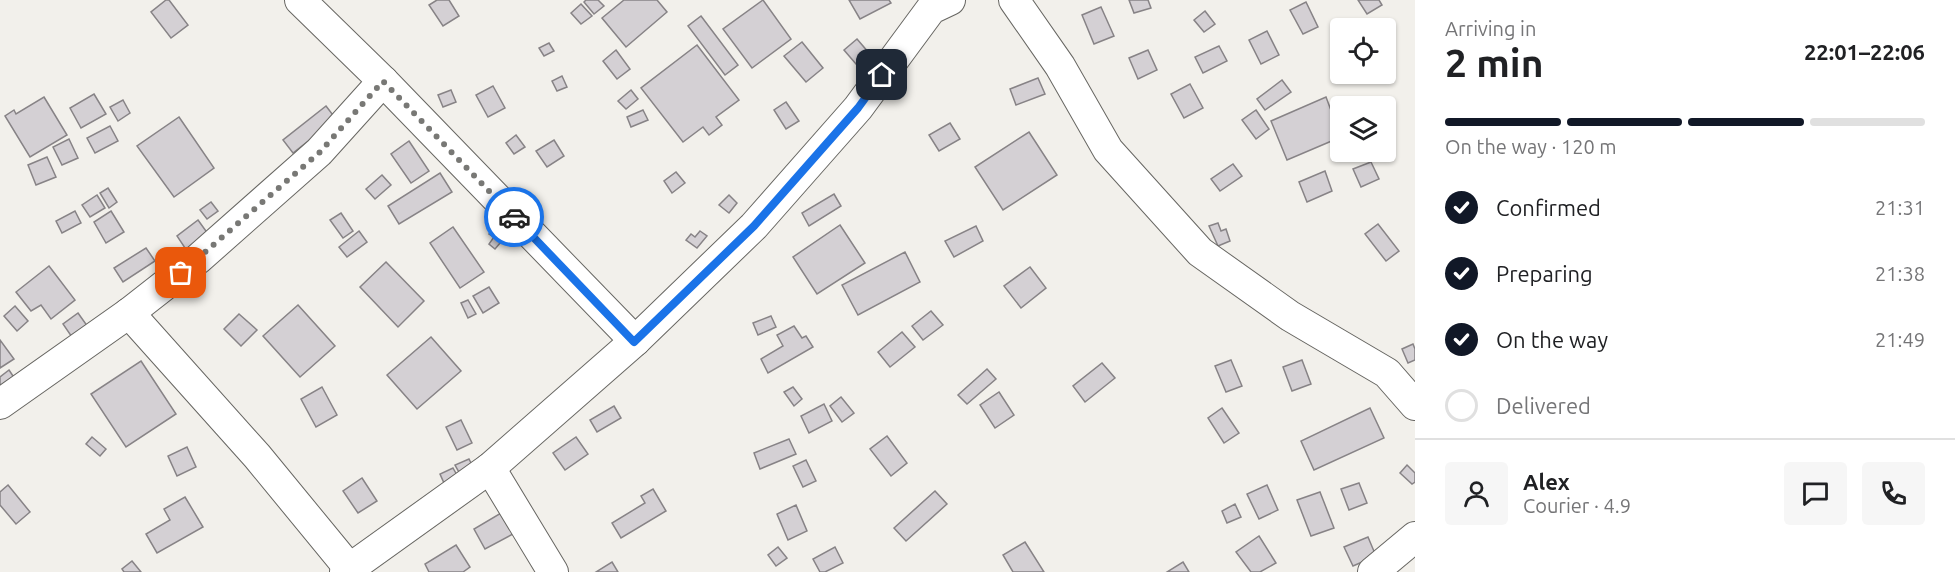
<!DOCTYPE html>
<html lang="en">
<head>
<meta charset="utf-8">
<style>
  :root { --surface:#fff; --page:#f6f6f6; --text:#202124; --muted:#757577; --line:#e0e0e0; --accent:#111827 }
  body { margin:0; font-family:Ubuntu,sans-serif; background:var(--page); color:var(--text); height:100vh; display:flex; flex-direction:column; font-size:22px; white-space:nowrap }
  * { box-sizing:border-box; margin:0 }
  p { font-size:20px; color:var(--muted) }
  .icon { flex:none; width:33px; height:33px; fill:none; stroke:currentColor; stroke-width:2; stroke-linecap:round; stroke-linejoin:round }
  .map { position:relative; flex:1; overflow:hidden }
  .sheet { display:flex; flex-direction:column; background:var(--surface); width:540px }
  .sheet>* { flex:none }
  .buttons { position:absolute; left:1330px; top:18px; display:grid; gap:12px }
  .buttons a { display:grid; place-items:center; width:66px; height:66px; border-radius:6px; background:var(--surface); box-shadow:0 2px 4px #0004; font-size:30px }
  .pin { position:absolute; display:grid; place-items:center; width:51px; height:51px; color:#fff; margin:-26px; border-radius:12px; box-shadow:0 3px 9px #0006 }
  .courier { position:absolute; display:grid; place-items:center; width:60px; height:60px; margin:-30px; border:4px solid #1a73e8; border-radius:50%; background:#fff; color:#222; box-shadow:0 2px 8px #0007 }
  .overview em { font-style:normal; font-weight:700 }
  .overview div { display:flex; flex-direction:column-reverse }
  .overview { display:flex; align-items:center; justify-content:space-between; height:102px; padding:0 30px }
  h1 { font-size:39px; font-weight:700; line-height:45px }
  .bar { display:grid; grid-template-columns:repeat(4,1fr); gap:9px 6px; align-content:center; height:72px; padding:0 30px }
  .bar i { height:8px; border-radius:4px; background:var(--line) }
  .bar .selected { background:var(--accent) }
  .bar p { grid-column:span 4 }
  .line { display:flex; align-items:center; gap:15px; padding:0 30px; border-top:2px solid var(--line) }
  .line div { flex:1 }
  .round { display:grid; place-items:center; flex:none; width:63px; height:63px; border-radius:6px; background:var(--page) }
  ol { padding:0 30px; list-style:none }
  li { display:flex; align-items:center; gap:18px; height:66px }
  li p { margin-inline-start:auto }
  li .icon { padding:6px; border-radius:50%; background:var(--accent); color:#fff; stroke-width:4 }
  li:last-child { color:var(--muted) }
  li i { width:33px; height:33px; border:3px solid var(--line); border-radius:50% }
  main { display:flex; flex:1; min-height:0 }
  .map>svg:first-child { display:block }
  .building { fill:#d4d0d4; stroke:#878386; stroke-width:1.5 }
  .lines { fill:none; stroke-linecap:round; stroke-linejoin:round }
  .minor-casing { stroke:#676662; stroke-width:32 }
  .minor { stroke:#fff; stroke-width:30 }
  .done { stroke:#787875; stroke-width:6; stroke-dasharray:0 10.8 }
  .route { stroke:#1a73e8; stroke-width:8 }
</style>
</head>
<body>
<main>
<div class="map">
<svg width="1415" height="572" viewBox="0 0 1415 572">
  <rect width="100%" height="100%" fill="#f2f0eb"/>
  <g class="building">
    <polygon points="166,0 169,0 188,25 171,38 151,12"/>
    <polygon points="437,0 449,0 459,16 443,26 429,5"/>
    <polygon points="586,0 598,0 604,6 594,14 584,2"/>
    <polygon points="624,0 657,0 667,12 626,47 602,18"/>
    <polygon points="763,0 791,39 752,68 723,29"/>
    <polygon points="849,0 889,0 891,3 860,19"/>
    <polygon points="1129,0 1148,0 1151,8 1134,13"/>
    <polygon points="1358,0 1379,0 1382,5 1367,14"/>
    <polygon points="1306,2 1318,27 1303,34 1290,10"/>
    <polygon points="581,4 592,16 581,24 571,13"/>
    <polygon points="1101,7 1114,36 1094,44 1082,15"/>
    <polygon points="1205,11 1215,24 1204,32 1194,20"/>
    <polygon points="701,16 738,65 725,75 688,26"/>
    <polygon points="1267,31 1279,55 1261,64 1249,40"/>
    <polygon points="857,39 869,53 856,64 844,50"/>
    <polygon points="802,42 823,68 806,82 784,56"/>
    <polygon points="549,43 554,51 544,56 539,48"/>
    <polygon points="697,45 739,100 716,117 722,125 709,135 703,127 683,142 641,88"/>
    <polygon points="1219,46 1227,61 1203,73 1195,57"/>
    <polygon points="616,50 630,69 617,79 603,61"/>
    <polygon points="1148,50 1157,70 1138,79 1129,58"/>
    <polygon points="562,76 567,87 557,91 552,81"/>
    <polygon points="1038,78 1045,94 1016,105 1010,89"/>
    <polygon points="1282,80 1291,92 1265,110 1257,99"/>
    <polygon points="1190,84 1203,108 1184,118 1171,94"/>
    <polygon points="493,86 505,108 488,117 476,95"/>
    <polygon points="451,90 456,102 443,107 438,95"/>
    <polygon points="631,90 638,99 626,109 618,101"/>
    <polygon points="94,94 106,114 81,128 70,108"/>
    <polygon points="44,97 67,135 30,157 5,116 14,110 16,114"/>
    <polygon points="1326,97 1341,137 1287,160 1271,121"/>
    <polygon points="123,100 130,113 118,121 110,107"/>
    <polygon points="786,102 799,121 786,129 774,110"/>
    <polygon points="326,106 336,119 293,153 283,140"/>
    <polygon points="643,110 648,120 631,127 627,117"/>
    <polygon points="1256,110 1269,129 1256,139 1242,120"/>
    <polygon points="179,117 214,168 174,197 137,146"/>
    <polygon points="950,123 960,139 939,151 929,135"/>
    <polygon points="110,126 118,141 95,153 87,138"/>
    <polygon points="1029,132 1057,175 1003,210 975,167"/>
    <polygon points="516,135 525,147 514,154 506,143"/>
    <polygon points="69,139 78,158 62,165 53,147"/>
    <polygon points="554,140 564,156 547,167 536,151"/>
    <polygon points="409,141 429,171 411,183 391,154"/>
    <polygon points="47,157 56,177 36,185 28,165"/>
    <polygon points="1371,162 1379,179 1361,187 1353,169"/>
    <polygon points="1233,164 1242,176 1220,191 1211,179"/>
    <polygon points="1325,171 1332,191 1307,202 1299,182"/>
    <polygon points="676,172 685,183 672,193 664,181"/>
    <polygon points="440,173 452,192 399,224 388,206"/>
    <polygon points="382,175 391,185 375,199 366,189"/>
    <polygon points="108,188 117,202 109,208 100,193"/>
    <polygon points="834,194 841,206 809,226 802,213"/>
    <polygon points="97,195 105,208 90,217 82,205"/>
    <polygon points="729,195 737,203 729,213 719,205"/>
    <polygon points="211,202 218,211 207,219 200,210"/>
    <polygon points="75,211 81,223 62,233 56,221"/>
    <polygon points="111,211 124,232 106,243 94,222"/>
    <polygon points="341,213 353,231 343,238 330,220"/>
    <polygon points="198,220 211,238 189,254 177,236"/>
    <polygon points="1218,223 1221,231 1226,229 1230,241 1218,246 1209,226"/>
    <polygon points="1378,224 1399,251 1386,261 1365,234"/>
    <polygon points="840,225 865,263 817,294 793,257"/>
    <polygon points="976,226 983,241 954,257 945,241"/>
    <polygon points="453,227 484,272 460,288 430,243"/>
    <polygon points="494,227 506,236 495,249 489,244 494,237 489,234"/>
    <polygon points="359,231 367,242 347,257 339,247"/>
    <polygon points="700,231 707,236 697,248 686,240 691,234 695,237"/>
    <polygon points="146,248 155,261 123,282 114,268"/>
    <polygon points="905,252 920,282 858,315 842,285"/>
    <polygon points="386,262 424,301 398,327 360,287"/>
    <polygon points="49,266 75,300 51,319 41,305 31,311 16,292"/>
    <polygon points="1030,267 1046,288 1021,308 1004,286"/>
    <polygon points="489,287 499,303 483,313 473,296"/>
    <polygon points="468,300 476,314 468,318 461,303"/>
    <polygon points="298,305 335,346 300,377 263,336"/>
    <polygon points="15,306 28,321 17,331 4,316"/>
    <polygon points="931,311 943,325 923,340 912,326"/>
    <polygon points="78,313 93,334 78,346 63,324"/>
    <polygon points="239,314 257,330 241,346 224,329"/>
    <polygon points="771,316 776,327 758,335 753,323"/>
    <polygon points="794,326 802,338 806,336 813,347 768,373 761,359 783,346 777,335"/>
    <polygon points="902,332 915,347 890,367 878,352"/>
    <polygon points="431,337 461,371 417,409 387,375"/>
    <polygon points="0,340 14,359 0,368"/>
    <polygon points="1413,344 1415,349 1415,360 1408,363 1402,349"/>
    <polygon points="1231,360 1242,386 1226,392 1215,366"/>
    <polygon points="1302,360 1311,384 1292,391 1283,367"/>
    <polygon points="141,361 176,414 126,447 91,394"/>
    <polygon points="1102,363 1115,378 1085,402 1073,386"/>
    <polygon points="987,369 996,379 967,404 958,395"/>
    <polygon points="9,370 21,388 9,396 0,384 0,377"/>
    <polygon points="322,387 337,415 316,427 301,399"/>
    <polygon points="793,387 802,399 794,406 784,392"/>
    <polygon points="999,392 1014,415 995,428 980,405"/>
    <polygon points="841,397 854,413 842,422 830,406"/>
    <polygon points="824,404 832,421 809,433 801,416"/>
    <polygon points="614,406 621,418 597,432 590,420"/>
    <polygon points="1222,408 1239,433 1224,443 1208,418"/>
    <polygon points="1370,408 1384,438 1314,470 1301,441"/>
    <polygon points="461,420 472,443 457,450 446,427"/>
    <polygon points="887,436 907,463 891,476 870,449"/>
    <polygon points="92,437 106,449 100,456 86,444"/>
    <polygon points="576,437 588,454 565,470 553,453"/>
    <polygon points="789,439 796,454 760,469 754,453"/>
    <polygon points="187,447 196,467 177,476 168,456"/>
    <polygon points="469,459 473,467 460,474 455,465"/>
    <polygon points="806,460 816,481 803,487 793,466"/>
    <polygon points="1407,465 1415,473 1415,482 1412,484 1400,473"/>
    <polygon points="453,468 458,477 444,483 440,474"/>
    <polygon points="362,478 377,501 358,513 343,491"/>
    <polygon points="1359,483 1367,503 1349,510 1341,489"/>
    <polygon points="8,485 30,512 16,524 0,505 0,492"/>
    <polygon points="1267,485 1278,510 1259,519 1247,494"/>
    <polygon points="653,489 666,511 621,538 612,523 645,503 641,496"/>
    <polygon points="935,491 947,504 906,541 894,528"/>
    <polygon points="1320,492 1334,528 1311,536 1297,500"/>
    <polygon points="185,497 203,527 157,553 146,534 170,520 164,509"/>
    <polygon points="1235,504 1241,517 1227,523 1222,511"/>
    <polygon points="796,505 807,531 788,540 777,514"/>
    <polygon points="501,513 513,534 485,549 474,529"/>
    <polygon points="1259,536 1276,563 1260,572 1251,572 1236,552"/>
    <polygon points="1368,537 1376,556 1353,566 1344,547"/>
    <polygon points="1025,542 1044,572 1013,572 1003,555"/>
    <polygon points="456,545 470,567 463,572 429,572 425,564"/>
    <polygon points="778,547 787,558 776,566 768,555"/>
    <polygon points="835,547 843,563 825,572 820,572 813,559"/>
    <polygon points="132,561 141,572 124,572 122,569"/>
    <polygon points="612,562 618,572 596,572"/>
    <polygon points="1183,562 1189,572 1167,572"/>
  </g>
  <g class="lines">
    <g class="minor-casing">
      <g id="minor">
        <polyline points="300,0 383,81 635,341"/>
        <polyline points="1014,0 1060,66 1108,150 1200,252 1290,316 1387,373 1415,405"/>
        <polyline points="129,313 257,456 349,568"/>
        <polyline points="0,404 129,313 198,259 319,152 383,81"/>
        <polyline points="490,468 553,572"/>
        <polyline points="345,572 490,468 635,341 754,226 858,108 931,9 950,0"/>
        <polyline points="1373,572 1415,537"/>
      </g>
    </g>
    <use href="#minor" class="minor"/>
  </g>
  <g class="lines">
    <polyline class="done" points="181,273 320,152 383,81 514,217"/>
    <polyline class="route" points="514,217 634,342 754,226 858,108 882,75"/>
  </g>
</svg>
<div class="buttons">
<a><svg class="icon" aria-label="locate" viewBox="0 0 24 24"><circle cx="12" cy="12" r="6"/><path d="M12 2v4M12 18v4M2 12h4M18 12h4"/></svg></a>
<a><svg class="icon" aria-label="layers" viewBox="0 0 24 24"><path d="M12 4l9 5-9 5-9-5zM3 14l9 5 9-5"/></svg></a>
</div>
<div class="pin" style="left:181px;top:273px;background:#ea580c"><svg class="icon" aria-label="bag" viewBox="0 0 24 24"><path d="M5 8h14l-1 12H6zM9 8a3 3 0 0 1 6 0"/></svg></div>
<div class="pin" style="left:882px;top:75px;background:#1f2937"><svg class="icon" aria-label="home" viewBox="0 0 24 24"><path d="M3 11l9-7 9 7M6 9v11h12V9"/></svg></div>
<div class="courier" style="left:514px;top:217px"><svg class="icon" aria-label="car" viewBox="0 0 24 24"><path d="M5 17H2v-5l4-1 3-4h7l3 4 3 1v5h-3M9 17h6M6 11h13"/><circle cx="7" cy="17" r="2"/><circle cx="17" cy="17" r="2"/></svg></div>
</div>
<section class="sheet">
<div class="overview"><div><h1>2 min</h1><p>Arriving in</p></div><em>22:01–22:06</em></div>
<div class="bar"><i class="selected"></i><i class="selected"></i><i class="selected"></i><i></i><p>On the way · 120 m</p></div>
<ol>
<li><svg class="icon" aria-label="check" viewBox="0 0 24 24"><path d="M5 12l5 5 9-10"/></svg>Confirmed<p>21:31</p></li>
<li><svg class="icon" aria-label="check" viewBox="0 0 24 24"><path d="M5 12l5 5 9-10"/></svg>Preparing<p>21:38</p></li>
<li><svg class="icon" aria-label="check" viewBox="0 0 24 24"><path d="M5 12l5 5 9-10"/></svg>On the way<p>21:49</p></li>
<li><i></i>Delivered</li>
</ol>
<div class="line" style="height:108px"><a class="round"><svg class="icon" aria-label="person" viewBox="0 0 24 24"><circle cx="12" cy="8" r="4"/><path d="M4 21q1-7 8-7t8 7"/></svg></a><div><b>Alex</b><p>Courier · 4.9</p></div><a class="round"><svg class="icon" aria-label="chat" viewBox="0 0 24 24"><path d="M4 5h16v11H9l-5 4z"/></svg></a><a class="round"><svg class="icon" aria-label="phone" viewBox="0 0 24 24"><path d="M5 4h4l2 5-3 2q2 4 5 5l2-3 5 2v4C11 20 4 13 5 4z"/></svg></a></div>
</section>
</main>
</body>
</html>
